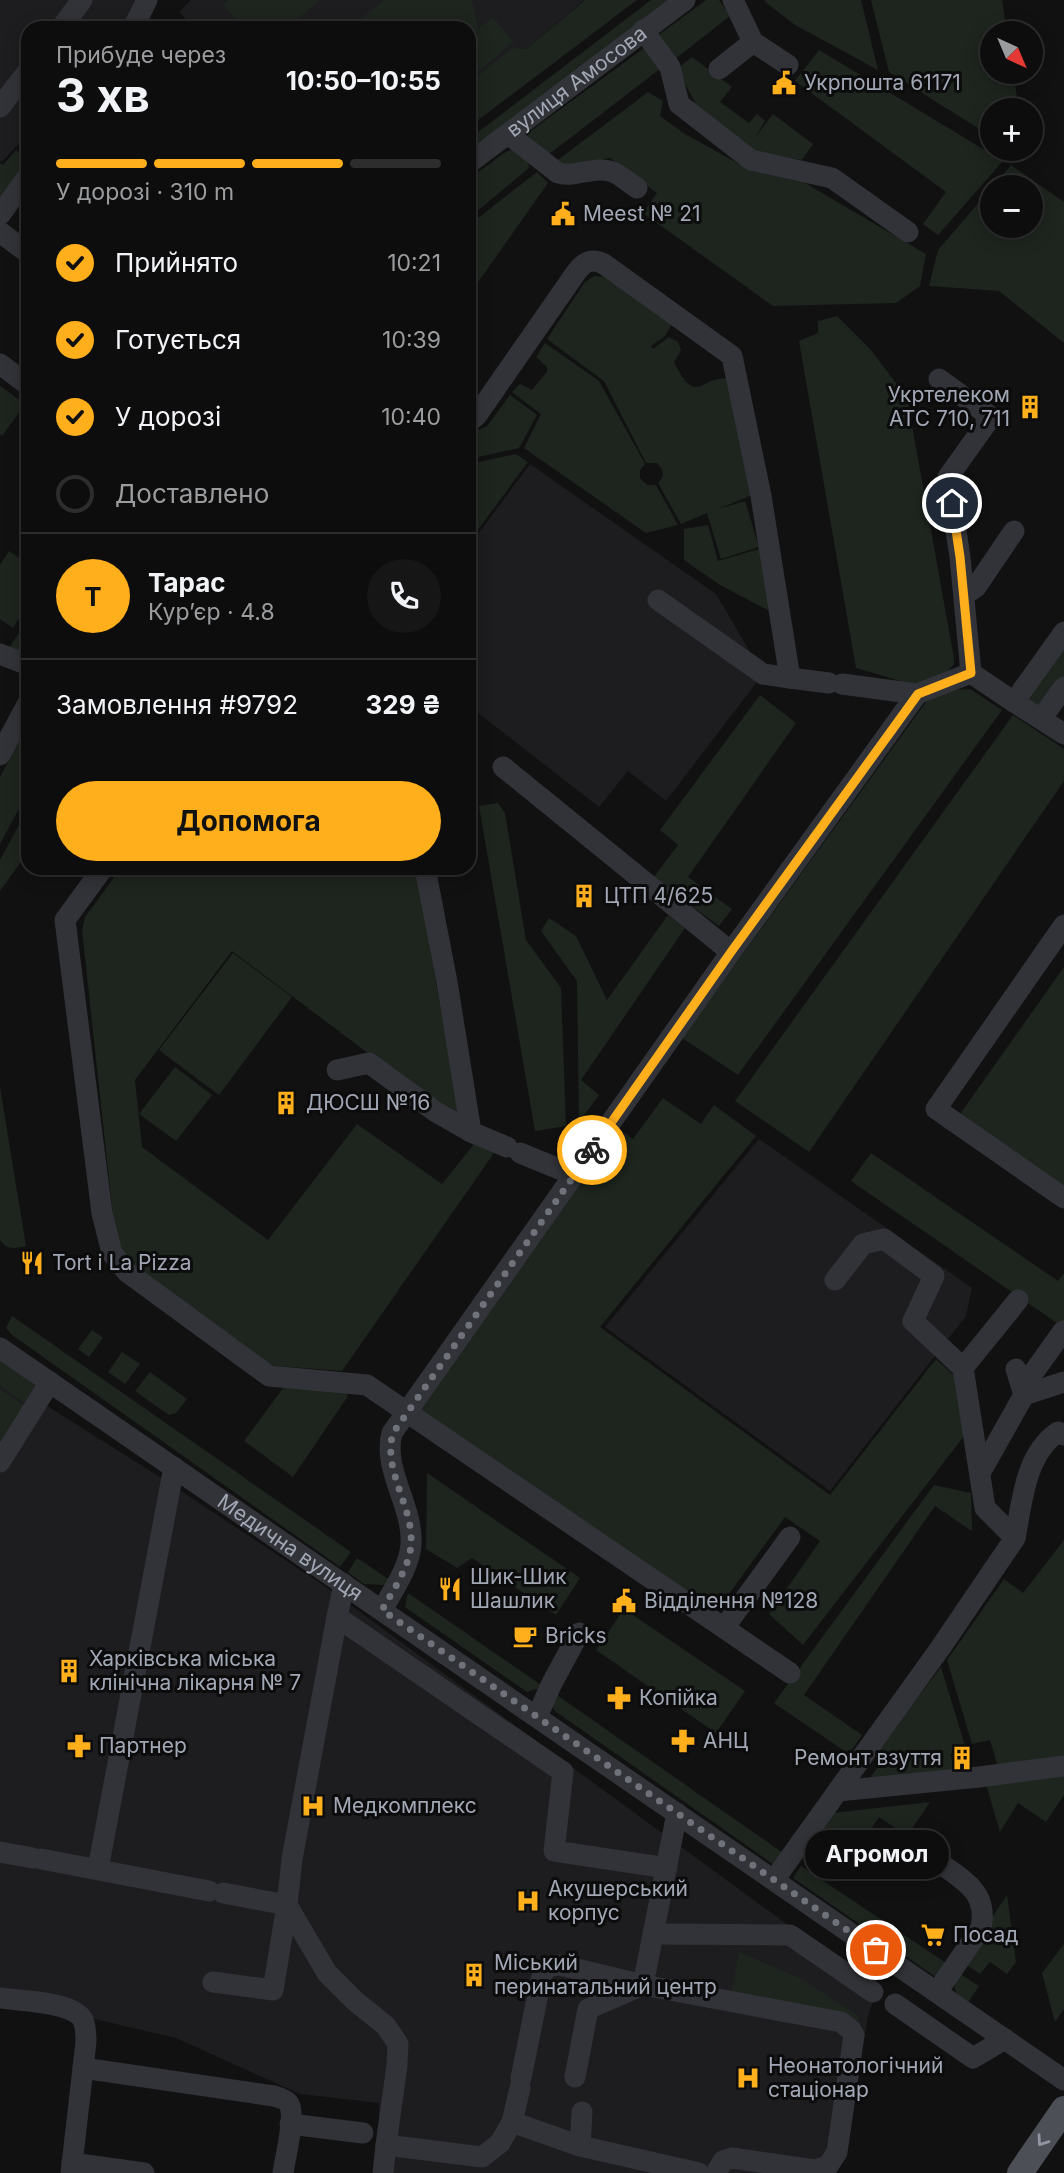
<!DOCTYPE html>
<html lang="uk">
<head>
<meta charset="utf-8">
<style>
  :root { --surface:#0d0d0e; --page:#161617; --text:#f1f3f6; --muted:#9a9c9e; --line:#2d2d2e; --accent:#ffae1c }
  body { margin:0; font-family:Inter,sans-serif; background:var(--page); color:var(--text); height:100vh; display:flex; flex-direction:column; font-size:26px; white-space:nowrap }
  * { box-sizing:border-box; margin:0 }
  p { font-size:23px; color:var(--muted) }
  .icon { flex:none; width:38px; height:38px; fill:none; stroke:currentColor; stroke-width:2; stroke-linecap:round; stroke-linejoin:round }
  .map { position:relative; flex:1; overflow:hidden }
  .panel { position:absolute; left:21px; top:21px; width:455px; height:854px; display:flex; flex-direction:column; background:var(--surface); border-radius:21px; box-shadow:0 4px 18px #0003,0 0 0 2px var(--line) }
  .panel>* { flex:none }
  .needle { width:46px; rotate:136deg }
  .buttons { position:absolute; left:980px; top:21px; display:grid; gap:14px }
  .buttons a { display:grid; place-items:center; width:63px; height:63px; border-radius:50%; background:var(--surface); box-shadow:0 4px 18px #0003,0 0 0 2px var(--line); font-size:35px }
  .pin { position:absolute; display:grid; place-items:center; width:60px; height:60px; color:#fff; margin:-30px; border:4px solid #fff; border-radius:50%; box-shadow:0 2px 7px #0007 }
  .courier { position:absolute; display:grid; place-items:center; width:70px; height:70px; margin:-35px; border:5px solid #ffae1c; border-radius:50%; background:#fff; color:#222; box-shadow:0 2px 9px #0007 }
  .bubble { position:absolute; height:49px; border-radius:24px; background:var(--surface); box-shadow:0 4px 18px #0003,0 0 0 2px var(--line); font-size:23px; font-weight:700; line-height:49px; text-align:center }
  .summary em { font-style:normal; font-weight:700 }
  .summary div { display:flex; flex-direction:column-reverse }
  .summary { display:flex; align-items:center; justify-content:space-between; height:119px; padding:0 35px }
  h1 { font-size:46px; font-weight:700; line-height:52px }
  .bar { display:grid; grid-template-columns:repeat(4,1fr); gap:10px 7px; align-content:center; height:84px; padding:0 35px }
  .bar i { height:9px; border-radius:5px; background:var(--line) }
  .bar .current { background:var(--accent) }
  .bar p { grid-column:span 4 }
  .line { display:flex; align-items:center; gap:18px; padding:0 35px; border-top:2px solid var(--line) }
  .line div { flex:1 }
  .round { display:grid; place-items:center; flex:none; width:74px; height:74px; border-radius:37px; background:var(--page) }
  ol { padding:0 35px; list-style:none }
  li { display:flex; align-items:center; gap:21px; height:77px }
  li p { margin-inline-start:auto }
  li .icon { padding:7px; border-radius:50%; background:var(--accent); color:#111; stroke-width:4 }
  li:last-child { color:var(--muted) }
  li i { width:38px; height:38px; border:4px solid var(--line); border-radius:50% }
  .cta { display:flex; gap:14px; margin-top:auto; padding:14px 35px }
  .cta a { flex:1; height:80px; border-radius:42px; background:var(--accent); color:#111; font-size:28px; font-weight:700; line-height:80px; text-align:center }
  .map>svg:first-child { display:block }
  .built { fill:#1d1d1f }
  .green { fill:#1d251e; fill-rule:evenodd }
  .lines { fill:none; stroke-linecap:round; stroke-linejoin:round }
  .minor { stroke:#313338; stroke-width:21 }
  .major { stroke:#4d4f57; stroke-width:26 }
  .oneway { stroke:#9095a1 }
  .done { stroke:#6f727b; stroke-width:7; stroke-dasharray:0 12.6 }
  .route { stroke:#ffae1c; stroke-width:9 }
  .labels { text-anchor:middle; stroke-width:6; stroke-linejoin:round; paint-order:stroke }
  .street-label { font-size:21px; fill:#a1a7b4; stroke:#0c0c0d }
  .poi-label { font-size:21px; fill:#a1a7b4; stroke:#0c0c0d; text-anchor:start }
</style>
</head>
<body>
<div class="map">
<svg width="1064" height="2173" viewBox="0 0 1064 2173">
  <rect width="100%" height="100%" fill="#111112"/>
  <g class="built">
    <polygon points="0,0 135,0 122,28 28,28 28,133 2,162 0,160"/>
    <polygon points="191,0 584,0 526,49 469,83 469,28 194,28 179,12"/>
    <polygon points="530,464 716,594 763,674 666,801 628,771 599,807 469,706 469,546"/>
    <polygon points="759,1139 972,1288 966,1316 830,1491 605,1327"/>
    <polygon points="0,1376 166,1481 323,1585 877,1990 869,2012 841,2166 834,2173 381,2173 379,2103 300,2094 176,2038 0,1997"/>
  </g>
  <g class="green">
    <polygon points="229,0 320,0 287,28 243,28 223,5"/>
    <polygon points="384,0 472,0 478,29 493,17 514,42 469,79 469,28 349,28"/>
    <polygon points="585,0 637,0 469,127 469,83 512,48 526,49"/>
    <polygon points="651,0 668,0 469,151 469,139"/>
    <polygon points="706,0 719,0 730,16 670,63 656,37"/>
    <polygon points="766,0 861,0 878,70 795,25 764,1"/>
    <polygon points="871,0 1002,0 1007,33 992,33 992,72 1013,72 1019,110 992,110 992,137 889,72"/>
    <polygon points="647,46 665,65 552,152 548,154 527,136 532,130"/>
    <polygon points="819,50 1003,161 938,235 923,224 946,192 795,81"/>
    <polygon points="692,57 732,87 720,102 749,123 757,114 765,121 754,139 773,114 813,144 802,160 754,152 696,104 677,69"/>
    <polygon points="648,92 663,101 660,116 685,134 752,171 805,183 926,254 920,286 896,303 773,306 643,213 657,193 610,158 570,167 555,162"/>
    <polygon points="513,149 528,162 529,168 469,218 469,179 504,153"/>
    <polygon points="16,150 28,159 28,167 0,204 0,163 3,165"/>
    <path d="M1011,165l53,37v141l-65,-52 -70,-5 9,-36zM1031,187v39h-39v-39z"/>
    <polygon points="537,172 548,183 469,295 469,225"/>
    <path d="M594,276l13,1 65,47 -7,12 -14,10 2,3 16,-12 9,5 3,8 -7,12c23,46 25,14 55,16l28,115 -39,16 27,-8 14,46 -38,12 -14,-46 -26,11 -23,-41c7,-6 6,-14 -1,-20h-11l-42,-82 -57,-42 38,-57z"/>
    <polygon points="837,316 871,350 907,398 954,658 954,664 948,671 914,685 856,668 799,341 818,333 818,321"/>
    <polygon points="545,343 599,381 645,464 640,470 640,478 647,485 656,485 678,525 646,533 524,448 541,414 512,392 520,384 532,390 547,372 547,367 536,357"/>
    <polygon points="0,386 25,404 2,436 0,434"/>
    <polygon points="510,395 537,415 519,448 469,459 469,434 487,426"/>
    <polygon points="516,454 528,462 469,542 469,464"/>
    <polygon points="708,525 718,561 766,547 777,615 720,585 684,560 684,529"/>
    <polygon points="9,551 28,564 28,604 13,628 0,619 0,565"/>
    <polygon points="28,619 28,658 7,651"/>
    <polygon points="1064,642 1064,680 1040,715 1024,697"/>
    <polygon points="970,689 1002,710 738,1075 682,1038 926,702 951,690"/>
    <polygon points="760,695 796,723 688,877 732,909 719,926 653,878 678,845 660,830"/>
    <polygon points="1013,715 1064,749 1064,781 809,1152 735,1101"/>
    <polygon points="28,725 28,792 0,844 0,777"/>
    <polygon points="498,803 505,813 526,940 561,988 566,1126 535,1131 479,806"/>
    <polygon points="28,808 28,852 0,891 0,860"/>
    <polygon points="121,868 407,868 417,875 461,1123 232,951 135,1080 142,1147 268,1240 357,1124 442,1184 474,1144 494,1153 342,1371 265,1365 143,1275 121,1252 115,1234 82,930 85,917"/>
    <polygon points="668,915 685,928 581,1080 599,1095 579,1122 577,981 541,931 549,918 576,936 607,1000"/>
    <polygon points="233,953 292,997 219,1095 159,1050"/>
    <polygon points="1064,967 1064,1184 1060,1189 958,1117"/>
    <polygon points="175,1067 212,1095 176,1141 139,1114"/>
    <path d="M0,1087l26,159c-10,2 -19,5 -26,-6z"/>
    <polygon points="663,1098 701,1124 714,1105 756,1136 600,1327 830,1495 936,1359 957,1378 964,1436 803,1645 769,1614 820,1541 785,1517 715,1613 419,1411 616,1127 633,1139"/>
    <polygon points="871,1153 1058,1281 1064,1273 1064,1328 851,1181"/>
    <polygon points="12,1316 351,1552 340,1567 12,1335 6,1328"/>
    <polygon points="92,1330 103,1338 89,1357 78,1349"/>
    <polygon points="122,1352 140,1364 125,1384 108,1372"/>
    <polygon points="0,1358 36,1385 27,1404 0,1386"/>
    <polygon points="150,1372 187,1399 176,1413 169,1415 135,1391"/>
    <polygon points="286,1384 347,1393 348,1396 293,1477 244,1441"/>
    <polygon points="0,1389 25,1406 0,1448"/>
    <polygon points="427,1473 580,1578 556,1615 472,1558 457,1568 426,1549"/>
    <polygon points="934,1485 971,1493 972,1531 935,1506 804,1695 862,1735 849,1754 774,1703"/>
    <polygon points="1064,1540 1064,1762 999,1770 990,1740 972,1744 947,1660 1004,1579 1023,1593"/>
    <polygon points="357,1558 390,1580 386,1585 364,1584 348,1572"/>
    <polygon points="408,1593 544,1687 527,1692 405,1607"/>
    <polygon points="624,1609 745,1691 716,1733 596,1650"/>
    <polygon points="941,1667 966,1749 950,1754 957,1776 864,1786 884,1759 876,1753"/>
    <polygon points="554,1693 786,1855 777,1867 555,1711 549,1700"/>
    <polygon points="1064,1773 1064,1795 1046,1822 1018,1803 1000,1832 986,1784"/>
    <polygon points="930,1802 907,1836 879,1817 856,1852 822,1828 832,1813"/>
    <polygon points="801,1866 949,1965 940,1980 793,1878"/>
    <polygon points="1007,1895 1016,1962 1007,1974 990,1962 980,1974 962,1962"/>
    <polygon points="1064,1944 1064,2009 1055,2022 1042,1973"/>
    <polygon points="739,1952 800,1978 860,2017 851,2030 730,2001"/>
    <path d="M959,1973l20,13 -12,18c-13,-11 -16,-16 -8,-31z"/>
  </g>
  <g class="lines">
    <g class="minor">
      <polyline points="733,0 753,42 788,65"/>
      <polyline points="61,28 82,0"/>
      <polyline points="133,28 147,0"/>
      <polyline points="643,30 670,67 679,104 751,160 832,178 908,232"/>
      <polyline points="719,69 753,42"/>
      <polyline points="0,107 28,71"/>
      <path d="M508,134l50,39c18,5 37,-8 55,-1 9,4 16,11 24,16"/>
      <path id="s1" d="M469,163l216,-163"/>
      <polyline points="0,215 28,176"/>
      <polyline points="0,232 28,253"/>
      <polyline points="0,364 28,385"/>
      <polyline points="939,379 991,417 948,477 960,557 971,673"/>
      <path d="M469,422l8,-7 98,-141c8,-11 15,-17 29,-10l128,92 29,140 29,182 39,5"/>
      <polyline points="964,595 976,587 1014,531"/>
      <polyline points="658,600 763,674 790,678"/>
      <polyline points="0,654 28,665"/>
      <polyline points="917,694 971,673 1014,702 1064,632"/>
      <polyline points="1014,702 1064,734"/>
      <polyline points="1041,719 1064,687"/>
      <polyline points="0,755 28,703"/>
      <polyline points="503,767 731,952"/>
      <polyline points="103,868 65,920 102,1213 112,1253 127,1272 269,1376 367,1385 790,1673"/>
      <polyline points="425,868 447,982 471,1132 507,1147"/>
      <polyline points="1064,925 936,1109 1064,1198"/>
      <polyline points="337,1070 369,1063 436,1112 471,1132"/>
      <polyline points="520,1153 574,1175"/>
      <path id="s2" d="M0,1348l1064,732"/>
      <polyline points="963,1368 1018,1300"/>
      <polyline points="1016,1369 1024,1395 1064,1382"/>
      <polyline points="0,1462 50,1382"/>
      <polyline points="980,1473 1024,1395 1031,1376 1063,1331"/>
      <path d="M1015,1538c7,-35 10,-84 43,-106l6,3"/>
      <polyline points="344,1584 337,1617 563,1772 554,1851 667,1868"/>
      <path d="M382,1610c11,-20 27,-42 29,-65 3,-38 -29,-75 -19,-112l339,-481 186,-258 -75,-10"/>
      <polyline points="337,1617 292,1859 287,1905 327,1973 355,2001 386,2026 398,2044 397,2065 386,2145 482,2157 500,2143 512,2122"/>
      <polyline points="724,1628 790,1537"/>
      <polyline points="537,1717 551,1685 579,1633"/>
      <polyline points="838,1791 979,1777 1064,1766"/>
      <polyline points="677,1813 643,1985 841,2022 851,2030 854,2035 837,2152 828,2166 815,2170 732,2158 723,2161 716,2173"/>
      <polyline points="0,1852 33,1858"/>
      <polyline points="41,1859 209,1891"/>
      <polyline points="98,1869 174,1467"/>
      <polyline points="774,1880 941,1647 1015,1538 985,1508 963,1368 913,1321 934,1276 884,1239 863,1244 835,1280"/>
      <polyline points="655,1934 790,1935 873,1992"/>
      <polyline points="213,1982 273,1990 287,1905 223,1893"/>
      <path d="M937,1992l44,-64c7,-35 -15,-46 -40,-64"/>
      <path d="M0,1998c20,3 73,3 83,22 3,7 3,15 3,22l-15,131"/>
      <polyline points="895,2004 973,2058 1005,2039"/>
      <path d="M83,2068l191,28c5,2 12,3 15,8 7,12 -4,54 -6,69"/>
      <polyline points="575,2077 588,2009 643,1985"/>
      <polyline points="521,2078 540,1984 543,1973 549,1966 560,1965 643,1985"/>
      <polyline points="520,2088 512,2122 580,2146 699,2173"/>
      <polyline points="290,2124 363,2133"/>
      <polyline points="580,2146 582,2112"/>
      <polyline points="72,2163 144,2173"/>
      <polyline points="383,2173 386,2145"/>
    </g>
    <polyline class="major" points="1020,2173 1064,2109"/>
  </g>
  <defs><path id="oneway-chevron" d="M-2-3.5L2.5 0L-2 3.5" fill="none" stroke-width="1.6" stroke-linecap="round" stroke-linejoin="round" transform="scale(1.75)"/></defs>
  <use class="oneway" href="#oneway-chevron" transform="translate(1042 2141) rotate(125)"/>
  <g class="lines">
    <path class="done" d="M592,1150l-199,283c-11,37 21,74 18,112 -2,23 -18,45 -29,65l494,340"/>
    <polyline class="route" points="592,1150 731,952 918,694 971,673 960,557 952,503"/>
  </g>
  <defs>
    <g id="civic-bare" transform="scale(1.89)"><path d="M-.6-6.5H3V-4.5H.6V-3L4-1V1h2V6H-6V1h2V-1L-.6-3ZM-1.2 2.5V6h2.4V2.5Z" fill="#ffae1c" stroke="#0c0c0d" stroke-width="2.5" paint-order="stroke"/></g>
    <g id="building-bare" transform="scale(1.89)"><path d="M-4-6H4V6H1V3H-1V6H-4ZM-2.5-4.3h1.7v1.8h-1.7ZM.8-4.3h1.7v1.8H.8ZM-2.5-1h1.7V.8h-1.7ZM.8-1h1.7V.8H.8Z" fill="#ffae1c" stroke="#0c0c0d" stroke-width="2.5" paint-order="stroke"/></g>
    <g id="restaurant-bare" transform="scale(1.89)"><path d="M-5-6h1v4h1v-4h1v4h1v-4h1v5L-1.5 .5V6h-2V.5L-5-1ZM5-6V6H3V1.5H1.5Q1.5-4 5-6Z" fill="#ffae1c" stroke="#0c0c0d" stroke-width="2.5" paint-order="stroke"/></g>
    <g id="cafe-bare" transform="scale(1.89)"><path d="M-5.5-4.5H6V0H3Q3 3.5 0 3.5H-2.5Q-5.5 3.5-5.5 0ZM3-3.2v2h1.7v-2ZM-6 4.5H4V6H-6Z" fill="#ffae1c" stroke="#0c0c0d" stroke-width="2.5" paint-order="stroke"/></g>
    <g id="pharmacy-bare" transform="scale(1.89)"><path d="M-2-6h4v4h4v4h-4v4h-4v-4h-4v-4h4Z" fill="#ffae1c" stroke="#0c0c0d" stroke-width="2.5" paint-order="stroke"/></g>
    <g id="hospital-bare" transform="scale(1.89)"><path d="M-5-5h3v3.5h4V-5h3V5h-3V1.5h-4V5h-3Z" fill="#ffae1c" stroke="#0c0c0d" stroke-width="2.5" paint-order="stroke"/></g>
    <g id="supermarket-bare" transform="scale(1.89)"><path d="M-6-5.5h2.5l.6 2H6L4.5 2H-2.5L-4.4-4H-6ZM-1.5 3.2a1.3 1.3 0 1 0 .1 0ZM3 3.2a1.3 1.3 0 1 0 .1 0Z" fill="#ffae1c" stroke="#0c0c0d" stroke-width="2.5" paint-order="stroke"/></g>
  </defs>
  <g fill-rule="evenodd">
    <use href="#civic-bare" x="784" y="83"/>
    <use href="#civic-bare" x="563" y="214"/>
    <use href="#building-bare" x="1030" y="407"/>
    <use href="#building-bare" x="584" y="896"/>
    <use href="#building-bare" x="286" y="1103"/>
    <use href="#restaurant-bare" x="32" y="1263"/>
    <use href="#restaurant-bare" x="450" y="1589"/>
    <use href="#civic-bare" x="624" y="1601"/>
    <use href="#cafe-bare" x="525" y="1636"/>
    <use href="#building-bare" x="69" y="1671"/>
    <use href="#pharmacy-bare" x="619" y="1698"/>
    <use href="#pharmacy-bare" x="683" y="1741"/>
    <use href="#pharmacy-bare" x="79" y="1746"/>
    <use href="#building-bare" x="962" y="1758"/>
    <use href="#hospital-bare" x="313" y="1806"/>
    <use href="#hospital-bare" x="528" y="1901"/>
    <use href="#supermarket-bare" x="933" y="1935"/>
    <use href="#building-bare" x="474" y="1975"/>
    <use href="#hospital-bare" x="748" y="2078"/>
  </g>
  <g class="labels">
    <g class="street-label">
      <text dy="7" stroke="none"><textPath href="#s1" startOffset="135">вулиця Амосова</textPath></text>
      <text dy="7" stroke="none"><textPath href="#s2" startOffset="352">Медична вулиця</textPath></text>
    </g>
    <g class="poi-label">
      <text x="804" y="90">Укрпошта 61171</text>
      <text x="583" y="221">Meest № 21</text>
      <text x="1010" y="402" text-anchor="end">Укртелеком<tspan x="1010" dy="24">АТС 710, 711</tspan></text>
      <text x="604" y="903">ЦТП 4/625</text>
      <text x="306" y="1110">ДЮСШ №16</text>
      <text x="52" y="1270">Tort i La Pizza</text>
      <text x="470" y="1584">Шик-Шик<tspan x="470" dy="24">Шашлик</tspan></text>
      <text x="644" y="1608">Відділення №128</text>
      <text x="545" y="1643">Bricks</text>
      <text x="89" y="1666">Харківська міська<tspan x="89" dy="24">клінічна лікарня № 7</tspan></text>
      <text x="639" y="1705">Копійка</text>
      <text x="703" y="1748">АНЦ</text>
      <text x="99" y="1753">Партнер</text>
      <text x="942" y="1765" text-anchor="end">Ремонт взуття</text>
      <text x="333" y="1813">Медкомплекс</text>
      <text x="548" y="1896">Акушерський<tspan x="548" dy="24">корпус</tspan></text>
      <text x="953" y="1942">Посад</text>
      <text x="494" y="1970">Міський<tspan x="494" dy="24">перинатальний центр</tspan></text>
      <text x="768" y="2073">Неонатологічний<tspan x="768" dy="24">стаціонар</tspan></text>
    </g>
  </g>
</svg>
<div class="buttons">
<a><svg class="needle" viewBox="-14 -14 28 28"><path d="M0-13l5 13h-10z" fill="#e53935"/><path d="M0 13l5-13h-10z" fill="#9a9c9e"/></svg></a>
<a>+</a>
<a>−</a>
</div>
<div class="pin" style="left:876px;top:1950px;background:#ea580c"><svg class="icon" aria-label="bag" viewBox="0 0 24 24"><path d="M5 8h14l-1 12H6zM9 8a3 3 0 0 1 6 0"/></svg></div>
<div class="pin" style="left:952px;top:503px;background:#1f2937"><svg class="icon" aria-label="home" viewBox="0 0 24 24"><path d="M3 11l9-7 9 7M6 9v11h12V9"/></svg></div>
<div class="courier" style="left:592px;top:1150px"><svg class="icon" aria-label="bike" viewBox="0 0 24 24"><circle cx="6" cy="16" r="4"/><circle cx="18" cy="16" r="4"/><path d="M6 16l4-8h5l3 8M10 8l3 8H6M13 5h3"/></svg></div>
<div class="bubble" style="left:805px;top:1830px;width:144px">Агромол</div>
<section class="panel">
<div class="summary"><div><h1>3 хв</h1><p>Прибуде через</p></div><em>10:50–10:55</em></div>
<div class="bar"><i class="current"></i><i class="current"></i><i class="current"></i><i></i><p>У дорозі · 310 m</p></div>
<ol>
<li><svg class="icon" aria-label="check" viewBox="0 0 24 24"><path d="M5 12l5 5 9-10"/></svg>Прийнято<p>10:21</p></li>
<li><svg class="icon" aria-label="check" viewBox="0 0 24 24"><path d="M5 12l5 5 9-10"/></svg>Готується<p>10:39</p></li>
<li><svg class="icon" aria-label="check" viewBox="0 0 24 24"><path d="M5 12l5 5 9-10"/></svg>У дорозі<p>10:40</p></li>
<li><i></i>Доставлено</li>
</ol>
<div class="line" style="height:126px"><b class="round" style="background:var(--accent);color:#111">Т</b><div><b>Тарас</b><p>Кур’єр · 4.8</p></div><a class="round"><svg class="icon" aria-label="phone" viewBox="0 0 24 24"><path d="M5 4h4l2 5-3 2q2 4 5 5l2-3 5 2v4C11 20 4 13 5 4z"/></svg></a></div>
<div class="line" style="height:91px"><div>Замовлення #9792</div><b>329 ₴</b></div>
<div class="cta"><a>Допомога</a></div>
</section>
</div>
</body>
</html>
